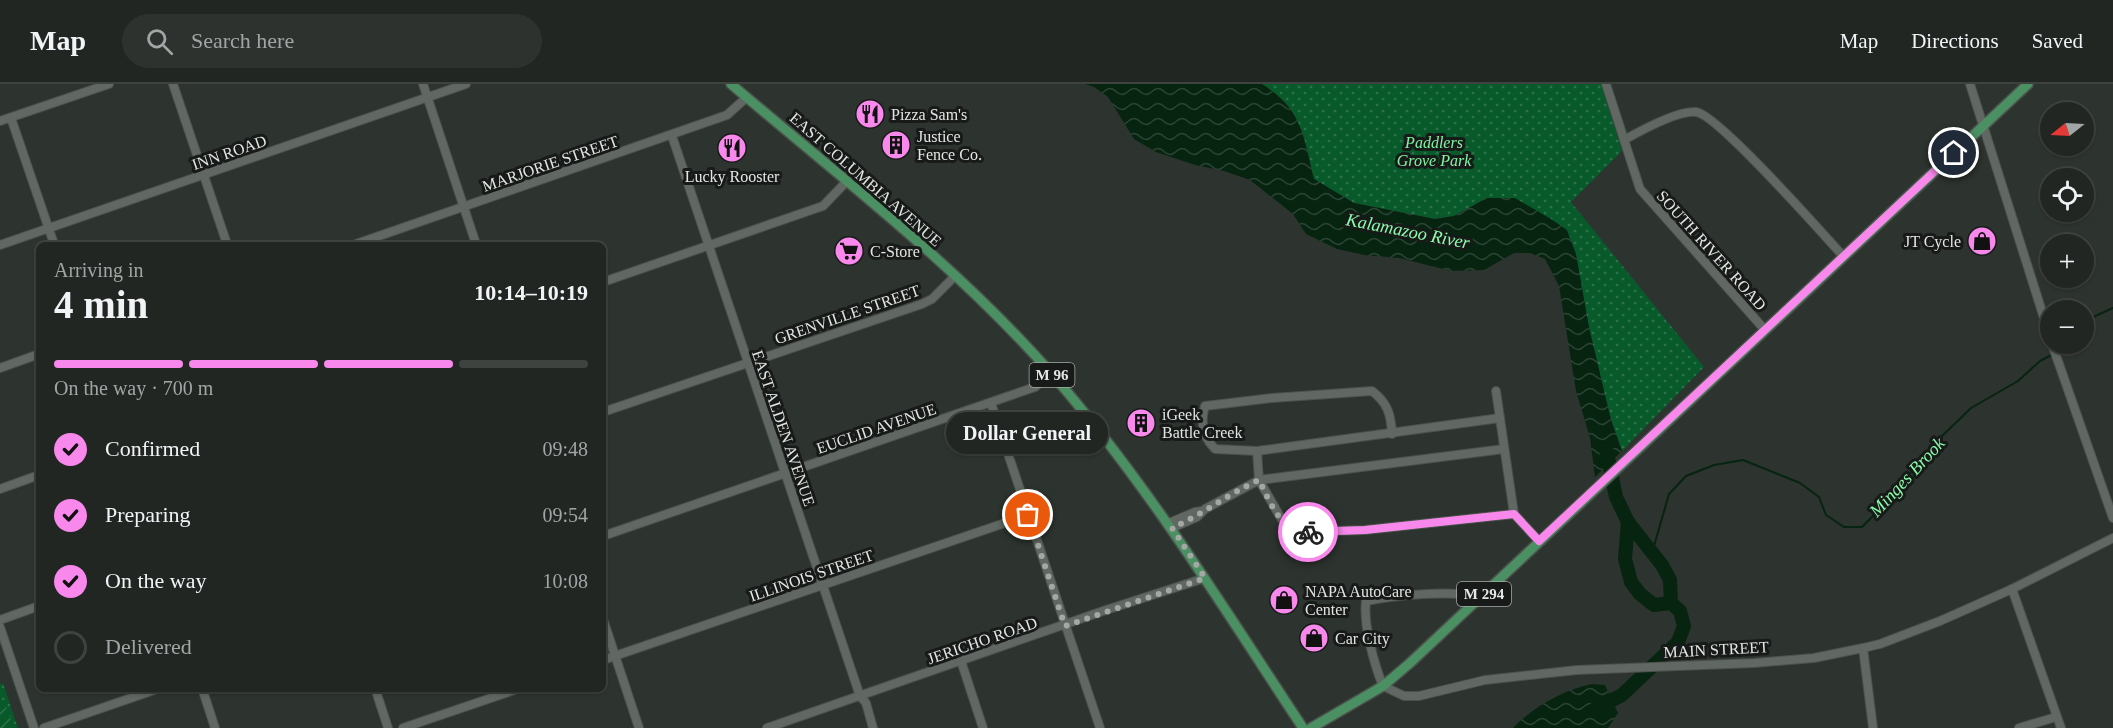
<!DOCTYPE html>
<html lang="en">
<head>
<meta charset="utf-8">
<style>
  :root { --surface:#222622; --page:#2e322f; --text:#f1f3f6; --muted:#a2a5a5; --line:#3f4340; --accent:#f888eb }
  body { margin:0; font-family:Georgia,serif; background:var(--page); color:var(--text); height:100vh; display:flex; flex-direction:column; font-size:22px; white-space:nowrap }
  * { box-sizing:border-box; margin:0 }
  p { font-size:20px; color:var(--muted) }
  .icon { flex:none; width:33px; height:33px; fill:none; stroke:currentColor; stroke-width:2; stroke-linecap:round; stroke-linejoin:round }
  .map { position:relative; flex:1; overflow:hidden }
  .drawer { position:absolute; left:36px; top:158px; width:570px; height:450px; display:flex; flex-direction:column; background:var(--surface); border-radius:9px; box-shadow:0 2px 4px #0004,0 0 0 2px var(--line) }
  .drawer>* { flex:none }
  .needle { width:39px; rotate:252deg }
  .buttons { position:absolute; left:2040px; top:18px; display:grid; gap:12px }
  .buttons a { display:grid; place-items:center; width:54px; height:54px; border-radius:50%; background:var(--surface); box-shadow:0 2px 4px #0004,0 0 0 2px var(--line); font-size:30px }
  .pin { position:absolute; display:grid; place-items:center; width:51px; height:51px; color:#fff; margin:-26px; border:3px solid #fff; border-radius:50%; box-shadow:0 2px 6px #0007 }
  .courier { position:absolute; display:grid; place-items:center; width:60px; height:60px; margin:-30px; border:4px solid #f888eb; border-radius:50%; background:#fff; color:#222; box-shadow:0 2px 8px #0007 }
  .bubble { position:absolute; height:42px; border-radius:21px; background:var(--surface); box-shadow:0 2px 4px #0004,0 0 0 2px var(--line); font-size:20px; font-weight:600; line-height:42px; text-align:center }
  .head em { font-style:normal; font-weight:600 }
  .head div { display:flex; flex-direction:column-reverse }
  .head { display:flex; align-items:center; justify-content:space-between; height:102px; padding:0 18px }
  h1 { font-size:39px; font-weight:600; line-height:45px }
  .bar { display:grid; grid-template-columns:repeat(4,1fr); gap:9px 6px; align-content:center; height:72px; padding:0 18px }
  .bar i { height:8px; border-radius:4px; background:var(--line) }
  .bar .on { background:var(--accent) }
  .bar p { grid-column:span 4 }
  ol { padding:0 18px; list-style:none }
  li { display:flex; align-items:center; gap:18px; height:66px }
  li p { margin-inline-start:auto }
  li .icon { padding:6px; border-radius:50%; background:var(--accent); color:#111; stroke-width:4 }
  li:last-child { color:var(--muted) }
  li i { width:33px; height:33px; border:3px solid var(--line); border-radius:50% }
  header { display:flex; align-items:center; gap:36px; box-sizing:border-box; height:84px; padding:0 30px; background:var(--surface); border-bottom:2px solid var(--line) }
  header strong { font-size:28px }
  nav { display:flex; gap:33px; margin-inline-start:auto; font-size:21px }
  .search { width:420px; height:54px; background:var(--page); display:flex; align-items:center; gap:15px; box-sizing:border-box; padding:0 21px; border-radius:33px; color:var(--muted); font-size:22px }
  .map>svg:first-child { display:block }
  .park { fill:url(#park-dots) }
  .garden { fill:url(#garden-furrows) }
  .water { fill:url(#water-waves) }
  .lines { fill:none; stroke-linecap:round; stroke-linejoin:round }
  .stream { stroke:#072411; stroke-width:2 }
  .river { stroke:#072411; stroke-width:14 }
  .minor-casing { stroke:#4b504b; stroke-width:10 }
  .major-casing { stroke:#4b504b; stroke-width:12 }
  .minor { stroke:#616863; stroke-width:8 }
  .major { stroke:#4b9063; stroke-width:9 }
  .done { stroke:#a3a8a4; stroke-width:6; stroke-dasharray:0 10.8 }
  .route { stroke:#f888eb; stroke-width:8 }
  .labels { text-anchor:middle; stroke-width:6; stroke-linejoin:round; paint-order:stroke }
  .shield { fill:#171a18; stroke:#a6aaa6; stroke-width:1.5 }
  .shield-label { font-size:15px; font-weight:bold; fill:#e3e7e3 }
  .poi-label { font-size:16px; fill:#e3e7e3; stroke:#171a18; text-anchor:start }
  .park-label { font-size:16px; font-style:italic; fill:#80f3a2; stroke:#171a18 }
  .street-label { font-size:16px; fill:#e3e7e3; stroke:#171a18 }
  .water-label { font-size:18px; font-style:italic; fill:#8afdab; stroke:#171a18 }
</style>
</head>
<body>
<header>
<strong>Map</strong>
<div class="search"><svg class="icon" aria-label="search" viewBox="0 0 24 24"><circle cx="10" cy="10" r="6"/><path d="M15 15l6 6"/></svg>Search here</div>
<nav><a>Map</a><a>Directions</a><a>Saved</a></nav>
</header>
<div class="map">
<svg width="2113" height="644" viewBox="0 0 2113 644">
  <defs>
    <pattern id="park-dots" width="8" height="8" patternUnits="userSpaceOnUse" patternTransform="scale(1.5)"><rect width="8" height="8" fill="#085a2b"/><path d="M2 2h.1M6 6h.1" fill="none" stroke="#2c724a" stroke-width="1.8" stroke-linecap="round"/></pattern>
    <pattern id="garden-furrows" width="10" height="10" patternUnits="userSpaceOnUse" patternTransform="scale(1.5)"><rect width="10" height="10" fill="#085a2b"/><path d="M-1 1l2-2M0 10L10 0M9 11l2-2" fill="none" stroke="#2c724a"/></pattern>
    <pattern id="water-waves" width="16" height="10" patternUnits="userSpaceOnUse" patternTransform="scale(1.5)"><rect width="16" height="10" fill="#072411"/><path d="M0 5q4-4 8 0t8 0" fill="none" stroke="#2b4434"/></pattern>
  </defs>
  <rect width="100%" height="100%" fill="#2d332e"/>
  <g class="park">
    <path d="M1262,0h339l21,67 -51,51 133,165 -82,84c-23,-63 -36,-131 -46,-197l-89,-56 -33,18 -19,3 -81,-16 -40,-24c-11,-43 -11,-69 -52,-95z"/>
    <polygon points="3,599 18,644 0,644 0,600"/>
  </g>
  <polygon class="garden" points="4,617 14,644 0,644 0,618"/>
  <g class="water">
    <path d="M1085,0h177c41,26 41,52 52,95l40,24 81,16 19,-3 33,-18h28l36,21 16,11 9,24 13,73 22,93 11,31 -27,26 -5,-39 -14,-47 -17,-105 -14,-27 -15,-6h-16l-30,17 -33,1 -52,-13 -35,-3 -27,-6 -31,-15 -13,-20 -43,-34 -26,-9 -29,-6 -39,-13 -22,-13 -26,-42 -14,-10z"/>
    <path d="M1592,600l13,1 13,28 -10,15h-95c20,-21 50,-38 79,-44z"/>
  </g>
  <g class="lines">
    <g class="stream">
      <polyline points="2084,242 2089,235 2113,224"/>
      <polyline points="1652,469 1669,410 1686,392 1714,381 1743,376 1800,399 1819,413 1826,431 1844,443 1862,443 1873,432 1940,354 1971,324 2018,297 2040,277 2065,264 2069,260"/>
    </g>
    <g class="river">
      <polyline points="1628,438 1662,481 1670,496 1671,519"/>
      <polyline points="1595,625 1622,611 1678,558 1684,542 1680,527 1671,519 1654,521 1640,510 1631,498 1625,475 1628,438 1616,413 1606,364"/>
    </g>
    <g class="minor-casing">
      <g id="minor">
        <polyline points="173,0 227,160"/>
        <polyline points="423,0 476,160"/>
        <polyline points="1606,0 1640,105 1765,246"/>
        <polyline points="1970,0 2050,253"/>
        <polyline points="11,34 54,160"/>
        <polyline points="0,37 109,0"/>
        <polyline points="672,52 860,612 866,619 873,644"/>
        <path d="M1624,56c16,-9 54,-30 72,-28 21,2 127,122 147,144"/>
        <polyline points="356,160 727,31 747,13"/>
        <polyline points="0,161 466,0"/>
        <polyline points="603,198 823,122 847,97"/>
        <polyline points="2052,260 2113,434"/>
        <polyline points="0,284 39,270"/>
        <polyline points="1496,307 1514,430 1539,457"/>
        <polyline points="991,319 1100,644"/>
        <polyline points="603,328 922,220 932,215 955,192"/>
        <path d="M1392,350c-1,-19 -4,-31 -20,-43l-100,7 -67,8c-5,16 -2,31 10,43l42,2 243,-33"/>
        <polyline points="1257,367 1259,396 1282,436 1298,448 1365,446 1514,430"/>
        <polyline points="0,405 39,391"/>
        <polyline points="1169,439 1195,428 1202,427"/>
        <polyline points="1172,444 1197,433 1205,425 1259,396 1504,365"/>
        <polyline points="603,452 1035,303 1050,289"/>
        <polyline points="2012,505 2061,644"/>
        <path d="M1480,513c-30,-7 -83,-2 -114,4 -3,23 8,63 17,85l21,10h15l66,-16 92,-10 177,-7 60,-5 49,-10 17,-4 60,-23 72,-32 101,-51"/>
        <polyline points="603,535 639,644"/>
        <polyline points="0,536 39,522"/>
        <polyline points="0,543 34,644"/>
        <polyline points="1863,564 1873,644"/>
        <polyline points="603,576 1028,431"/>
        <polyline points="961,577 983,644"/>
        <polyline points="202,604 215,644"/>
        <polyline points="375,604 388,644"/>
        <polyline points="44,644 160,604"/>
        <polyline points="403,644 520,604"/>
        <polyline points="767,644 1106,526 1205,494"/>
        <polyline points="2019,644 2056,633"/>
      </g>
    </g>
    <g class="major-casing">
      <g id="major">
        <path d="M731,0c109,93 225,181 320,289 96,110 172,234 252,355"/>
        <polyline points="1311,644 1383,602 1410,579 2028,0"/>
      </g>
    </g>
    <use href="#minor" class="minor"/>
    <use href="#major" class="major"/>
  </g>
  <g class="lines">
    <path class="done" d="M1028,431l37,111 140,-48 -33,-50c30,-13 56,-34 87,-48 11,22 21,51 49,52"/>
    <polyline class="route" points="1308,448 1365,446 1514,430 1539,457 1954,69"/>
  </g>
  <defs>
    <g id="restaurant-disc" transform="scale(1.5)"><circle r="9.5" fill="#f888eb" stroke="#171a18"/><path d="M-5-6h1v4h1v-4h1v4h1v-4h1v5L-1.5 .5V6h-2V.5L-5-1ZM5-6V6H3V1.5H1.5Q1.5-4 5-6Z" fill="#111"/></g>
    <g id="building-disc" transform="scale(1.5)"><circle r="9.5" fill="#f888eb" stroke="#171a18"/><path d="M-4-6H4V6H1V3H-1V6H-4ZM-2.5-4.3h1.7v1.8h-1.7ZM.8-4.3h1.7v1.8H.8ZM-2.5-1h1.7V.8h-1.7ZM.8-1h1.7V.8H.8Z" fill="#111"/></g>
    <g id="shop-disc" transform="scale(1.5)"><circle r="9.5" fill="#f888eb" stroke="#171a18"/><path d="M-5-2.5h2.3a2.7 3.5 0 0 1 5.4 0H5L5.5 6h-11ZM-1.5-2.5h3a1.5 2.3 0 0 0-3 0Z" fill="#111"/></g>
    <g id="supermarket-disc" transform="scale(1.5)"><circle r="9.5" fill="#f888eb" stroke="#171a18"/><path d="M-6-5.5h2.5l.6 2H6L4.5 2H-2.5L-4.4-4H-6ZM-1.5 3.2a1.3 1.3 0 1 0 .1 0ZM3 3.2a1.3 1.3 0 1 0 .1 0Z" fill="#111"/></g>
  </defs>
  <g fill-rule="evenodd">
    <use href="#restaurant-disc" x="870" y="30"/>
    <use href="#building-disc" x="896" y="61"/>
    <use href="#restaurant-disc" x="732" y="64"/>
    <use href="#shop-disc" x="1982" y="157"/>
    <use href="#supermarket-disc" x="849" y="167"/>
    <use href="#building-disc" x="1141" y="339"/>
    <use href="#shop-disc" x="1284" y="516"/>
    <use href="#shop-disc" x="1314" y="554"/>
  </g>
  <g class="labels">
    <g class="shield">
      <rect x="1029.5" y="279" width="45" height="24" rx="4.5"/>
      <rect x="1457" y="498" width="54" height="24" rx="4.5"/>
    </g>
    <g class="shield-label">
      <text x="1052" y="296">M 96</text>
      <text x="1484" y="515">M 294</text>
    </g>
    <g class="poi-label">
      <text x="891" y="36">Pizza Sam's</text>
      <text x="917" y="58">Justice<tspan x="917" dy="18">Fence Co.</tspan></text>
      <text x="732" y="98" text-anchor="middle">Lucky Rooster</text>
      <text x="1961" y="163" text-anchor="end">JT Cycle</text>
      <text x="870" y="173">C-Store</text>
      <text x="1162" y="336">iGeek<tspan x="1162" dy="18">Battle Creek</tspan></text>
      <text x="1305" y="513">NAPA AutoCare<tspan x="1305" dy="18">Center</tspan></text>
      <text x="1335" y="560">Car City</text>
    </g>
    <g class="park-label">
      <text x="1434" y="64">Paddlers<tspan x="1434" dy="18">Grove Park</tspan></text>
    </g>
    <g class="street-label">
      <text transform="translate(229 68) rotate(-19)" y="6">INN ROAD</text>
      <text transform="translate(550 79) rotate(-19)" y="6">MARJORIE STREET</text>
      <text transform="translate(866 95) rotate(41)" y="6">EAST COLUMBIA AVENUE</text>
      <text transform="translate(1712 166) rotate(48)" y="6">SOUTH RIVER ROAD</text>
      <text transform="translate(847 230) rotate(-19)" y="6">GRENVILLE STREET</text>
      <text transform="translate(784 344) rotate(71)" y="6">EAST ALDEN AVENUE</text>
      <text transform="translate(876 344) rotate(-19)" y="6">EUCLID AVENUE</text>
      <text transform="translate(811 491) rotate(-19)" y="6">ILLINOIS STREET</text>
      <text transform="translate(982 556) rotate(-19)" y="6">JERICHO ROAD</text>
      <text transform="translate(1716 565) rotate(-3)" y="6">MAIN STREET</text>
    </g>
    <g class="water-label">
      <text transform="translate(1408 147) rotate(11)" y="6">Kalamazoo River</text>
      <text transform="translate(1907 393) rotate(-47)" y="6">Minges Brook</text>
    </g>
  </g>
</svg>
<div class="buttons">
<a><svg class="needle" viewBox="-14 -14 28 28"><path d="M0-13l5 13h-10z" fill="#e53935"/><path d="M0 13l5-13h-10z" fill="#a2a5a5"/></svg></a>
<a><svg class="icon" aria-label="locate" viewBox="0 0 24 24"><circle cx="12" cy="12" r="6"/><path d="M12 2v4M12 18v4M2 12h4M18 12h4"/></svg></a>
<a>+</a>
<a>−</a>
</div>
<div class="pin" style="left:1028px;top:431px;background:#ea580c"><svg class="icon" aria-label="bag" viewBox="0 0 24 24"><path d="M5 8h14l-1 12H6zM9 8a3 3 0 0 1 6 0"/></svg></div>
<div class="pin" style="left:1954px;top:69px;background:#1f2937"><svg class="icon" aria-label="home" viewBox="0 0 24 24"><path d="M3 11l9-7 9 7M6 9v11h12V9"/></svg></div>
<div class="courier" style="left:1308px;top:448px"><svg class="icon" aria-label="bike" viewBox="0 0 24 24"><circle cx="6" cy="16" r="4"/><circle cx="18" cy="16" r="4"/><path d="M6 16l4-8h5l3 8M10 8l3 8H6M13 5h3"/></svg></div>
<div class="bubble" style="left:946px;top:328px;width:162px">Dollar General</div>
<section class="drawer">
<div class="head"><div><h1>4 min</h1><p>Arriving in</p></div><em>10:14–10:19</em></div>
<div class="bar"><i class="on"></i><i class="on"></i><i class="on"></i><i></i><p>On the way · 700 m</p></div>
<ol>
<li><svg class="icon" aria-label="check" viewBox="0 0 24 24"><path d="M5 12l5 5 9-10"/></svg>Confirmed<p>09:48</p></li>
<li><svg class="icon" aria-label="check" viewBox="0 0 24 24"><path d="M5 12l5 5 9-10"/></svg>Preparing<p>09:54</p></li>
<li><svg class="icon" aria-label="check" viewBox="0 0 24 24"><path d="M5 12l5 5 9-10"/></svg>On the way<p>10:08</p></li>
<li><i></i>Delivered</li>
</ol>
</section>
</div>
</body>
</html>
